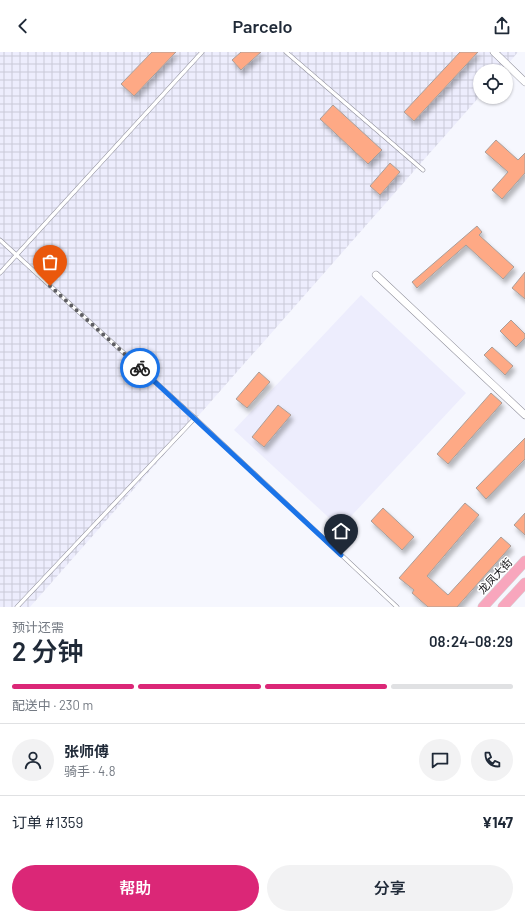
<!DOCTYPE html>
<html lang="zh">
<head>
<meta charset="utf-8">
<style>
  :root { --surface:#fff; --page:#f2f2f3; --text:#1f2937; --muted:#747a83; --line:#e0e1e3; --accent:#db2777 }
  body { margin:0; font-family:Barlow,"Noto Sans SC",sans-serif; background:var(--page); color:var(--text); height:100vh; display:flex; flex-direction:column; font-size:15px; white-space:nowrap }
  * { box-sizing:border-box; margin:0 }
  p { font-size:13px; color:var(--muted) }
  .icon { flex:none; width:22px; height:22px; fill:none; stroke:currentColor; stroke-width:2; stroke-linecap:round; stroke-linejoin:round }
  .map { position:relative; height:555px; overflow:hidden }
  .side { display:flex; flex-direction:column; background:var(--surface); flex:1 }
  .side>* { flex:none }
  .tools { position:absolute; left:473px; top:12px; display:grid; gap:8px }
  .tools a { display:grid; place-items:center; width:40px; height:40px; border-radius:50%; background:var(--surface); box-shadow:0 1px 3px #0004; font-size:20px }
  .pin { position:absolute; display:grid; place-items:center; width:34px; height:34px; color:#fff; margin:-41px -17px; border-radius:50% 50% 50% 0; rotate:-45deg; box-shadow:0 0 4px #0007 }
  .pin .icon { rotate:45deg }
  .courier { position:absolute; display:grid; place-items:center; width:40px; height:40px; margin:-20px; border:3px solid #1a73e8; border-radius:50%; background:#fff; color:#222; box-shadow:0 1px 5px #0007 }
  .overview em { font-style:normal; font-weight:600 }
  .overview div { display:flex; flex-direction:column-reverse }
  .overview { display:flex; align-items:center; justify-content:space-between; height:68px; padding:0 12px }
  h1 { font-size:26px; font-weight:600; line-height:30px }
  .bar { display:grid; grid-template-columns:repeat(4,1fr); gap:6px 4px; align-content:center; height:48px; padding:0 12px }
  .bar i { height:5px; border-radius:3px; background:var(--line) }
  .bar .selected { background:var(--accent) }
  .bar p { grid-column:span 4 }
  .line { display:flex; align-items:center; gap:10px; padding:0 12px; border-top:1px solid var(--line) }
  .line div { flex:1 }
  .round { display:grid; place-items:center; flex:none; width:42px; height:42px; border-radius:21px; background:var(--page) }
  .primary-button { display:flex; gap:8px; margin-top:auto; padding:8px 12px }
  .primary-button a { flex:1; height:46px; border-radius:24px; background:var(--accent); color:#fff; font-size:16px; font-weight:600; line-height:46px; text-align:center }
  .primary-button a+a { background:var(--page); color:var(--text) }
  header { display:flex; justify-content:space-between; align-items:center; height:52px; padding:0 12px; background:var(--surface); font-size:18px; font-weight:600 }
  .map>svg:first-child { display:block }
  .built { fill:#ededfd }
  .industrial { fill:url(#industrial-grid) }
  .building { fill:#fea985; stroke:#aa9e99; filter:url(#shadow) }
  .lines { fill:none; stroke-linecap:round; stroke-linejoin:round }
  .lane-casing { stroke:#8e8e99; stroke-width:4.5 }
  .street-casing { stroke:#8e8e99; stroke-width:8 }
  .primary-casing { stroke:#d3d3d4; stroke-width:11 }
  .lane { stroke:#fff; stroke-width:3.5 }
  .street { stroke:#fff; stroke-width:7 }
  .primary { stroke:#f8a6bd; stroke-width:10 }
  .done { stroke:#5e5e63; stroke-width:4; stroke-dasharray:0 7.2 }
  .route { stroke:#1a73e8; stroke-width:5 }
  .labels { text-anchor:middle; stroke-width:3; stroke-linejoin:round; paint-order:stroke }
  .street-label { font-size:11px; fill:#0c0c10; stroke:#fff }
</style>
</head>
<body>
<header><svg class="icon" aria-label="back" viewBox="0 0 24 24"><path d="M15 5l-7 7 7 7"/></svg>Parcelo<svg class="icon" aria-label="share" viewBox="0 0 24 24"><path d="M12 15V3M7 8l5-5 5 5M5 13v7h14v-7"/></svg></header>
<div class="map">
<svg width="525" height="555" viewBox="0 0 525 555">
  <defs>
    <pattern id="industrial-grid" width="8" height="8" patternUnits="userSpaceOnUse"><rect width="8" height="8" fill="#ededfd"/><path d="M0 4h8M4 0v8" fill="none" stroke="#cacad8"/></pattern>
    <filter id="shadow"><feDropShadow dx="2.5" dy="4.5" stdDeviation="2" flood-color="#0004"/></filter>
  </defs>
  <rect width="100%" height="100%" fill="#f6f7fe"/>
  <polygon class="built" points="361,243 466,341 340,476 234,378"/>
  <polygon class="industrial" points="0,0 518,0 502,19 480,19 480,44 30,555 0,555"/>
  <g class="building">
    <polygon points="152,0 176,0 134,44 121,32"/>
    <polygon points="241,0 261,0 241,18 232,8"/>
    <polygon points="460,0 478,0 414,69 404,60"/>
    <polygon points="333,53 382,98 368,112 320,67"/>
    <polygon points="496,88 518,108 525,101 525,121 502,147 492,138 508,120 485,100"/>
    <polygon points="390,111 400,120 380,143 370,134"/>
    <polygon points="477,174 482,180 479,183 514,215 503,227 466,193 417,236 412,230"/>
    <polygon points="525,220 525,247 512,236"/>
    <polygon points="511,268 525,282 525,286 516,295 500,279"/>
    <polygon points="492,295 513,314 505,323 484,303"/>
    <polygon points="259,320 270,330 247,356 236,347"/>
    <polygon points="491,341 502,351 448,412 437,402"/>
    <polygon points="278,353 291,363 264,395 252,385"/>
    <polygon points="525,386 525,407 486,447 476,436"/>
    <polygon points="465,451 479,463 427,524 448,543 501,485 511,494 457,555 428,555 412,541 414,538 399,526"/>
    <polygon points="383,456 414,485 402,498 371,469"/>
    <polygon points="525,461 525,483 514,473"/>
  </g>
  <g class="lines">
    <g class="lane-casing">
      <g id="lane">
        <polyline points="286,0 423,118"/>
        <polyline points="0,188 195,366 397,555"/>
        <polyline points="0,221 202,0"/>
        <polyline points="17,555 195,366"/>
      </g>
    </g>
    <g class="street-casing">
      <g id="street">
        <polyline points="494,0 525,30"/>
        <polyline points="376,223 525,363"/>
      </g>
    </g>
    <g class="primary-casing">
      <g id="primary">
        <polyline points="483,555 525,509"/>
        <polyline points="503,555 525,531"/>
      </g>
    </g>
    <use href="#lane" class="lane"/>
    <use href="#street" class="street"/>
    <use href="#primary" class="primary"/>
  </g>
  <g class="lines">
    <polyline class="done" points="50,234 140,316"/>
    <polyline class="route" points="140,316 341,503"/>
  </g>
  <g class="labels">
    <g class="street-label">
      <text transform="translate(495 524) rotate(-47)" y="4">龙凤大街</text>
    </g>
  </g>
</svg>
<div class="tools">
<a><svg class="icon" aria-label="locate" viewBox="0 0 24 24"><circle cx="12" cy="12" r="6"/><path d="M12 2v4M12 18v4M2 12h4M18 12h4"/></svg></a>
</div>
<div class="pin" style="left:50px;top:234px;background:#ea580c"><svg class="icon" aria-label="bag" viewBox="0 0 24 24"><path d="M5 8h14l-1 12H6zM9 8a3 3 0 0 1 6 0"/></svg></div>
<div class="pin" style="left:341px;top:503px;background:#1f2937"><svg class="icon" aria-label="home" viewBox="0 0 24 24"><path d="M3 11l9-7 9 7M6 9v11h12V9"/></svg></div>
<div class="courier" style="left:140px;top:316px"><svg class="icon" aria-label="bike" viewBox="0 0 24 24"><circle cx="6" cy="16" r="4"/><circle cx="18" cy="16" r="4"/><path d="M6 16l4-8h5l3 8M10 8l3 8H6M13 5h3"/></svg></div>
</div>
<section class="side">
<div class="overview"><div><h1>2 分钟</h1><p>预计还需</p></div><em>08:24–08:29</em></div>
<div class="bar"><i class="selected"></i><i class="selected"></i><i class="selected"></i><i></i><p>配送中 · 230 m</p></div>
<div class="line" style="height:72px"><a class="round"><svg class="icon" aria-label="person" viewBox="0 0 24 24"><circle cx="12" cy="8" r="4"/><path d="M4 21q1-7 8-7t8 7"/></svg></a><div><b>张师傅</b><p>骑手 · 4.8</p></div><a class="round"><svg class="icon" aria-label="chat" viewBox="0 0 24 24"><path d="M4 5h16v11H9l-5 4z"/></svg></a><a class="round"><svg class="icon" aria-label="phone" viewBox="0 0 24 24"><path d="M5 4h4l2 5-3 2q2 4 5 5l2-3 5 2v4C11 20 4 13 5 4z"/></svg></a></div>
<div class="line" style="height:52px"><div>订单 #1359</div><b>¥147</b></div>
<div class="primary-button"><a>帮助</a><a>分享</a></div>
</section>
</body>
</html>
